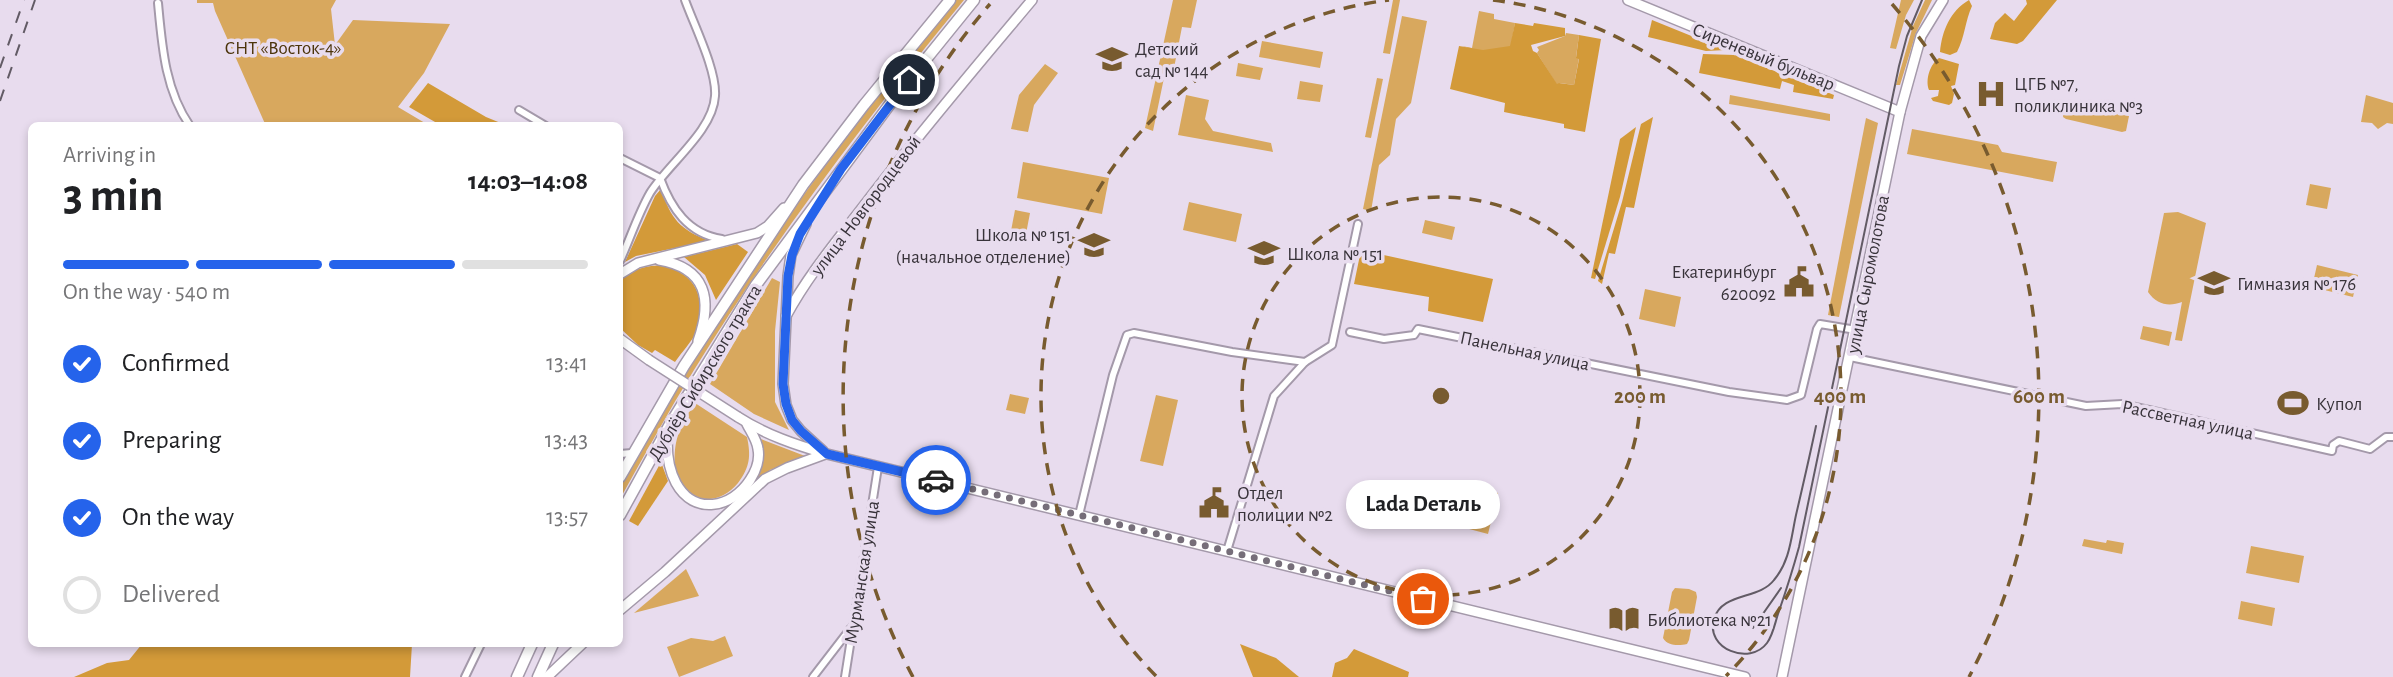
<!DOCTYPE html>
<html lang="en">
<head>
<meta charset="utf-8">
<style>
  :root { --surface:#fff; --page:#f2f2f2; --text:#202124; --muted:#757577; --line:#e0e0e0; --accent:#2563eb }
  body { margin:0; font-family:"Alegreya Sans",sans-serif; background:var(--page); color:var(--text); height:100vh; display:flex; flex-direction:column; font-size:26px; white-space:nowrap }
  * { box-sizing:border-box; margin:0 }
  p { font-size:23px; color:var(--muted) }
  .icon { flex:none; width:38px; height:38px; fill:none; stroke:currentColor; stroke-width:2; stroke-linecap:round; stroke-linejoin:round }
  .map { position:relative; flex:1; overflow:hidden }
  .drawer { position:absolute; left:28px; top:122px; width:595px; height:525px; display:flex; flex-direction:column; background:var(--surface); border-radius:10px; box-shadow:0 4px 10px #0003 }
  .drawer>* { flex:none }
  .pin { position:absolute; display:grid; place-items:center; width:60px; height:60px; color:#fff; margin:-30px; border:4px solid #fff; border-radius:50%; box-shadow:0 2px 7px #0007 }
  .courier { position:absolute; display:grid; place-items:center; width:70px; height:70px; margin:-35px; border:5px solid #2563eb; border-radius:50%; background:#fff; color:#222; box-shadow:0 2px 9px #0007 }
  .bubble { position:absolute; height:49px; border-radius:24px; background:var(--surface); box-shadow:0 4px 10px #0003; font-size:23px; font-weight:700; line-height:49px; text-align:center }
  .summary em { font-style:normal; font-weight:700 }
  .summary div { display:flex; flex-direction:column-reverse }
  .summary { display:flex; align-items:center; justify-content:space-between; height:119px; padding:0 35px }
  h1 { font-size:46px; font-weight:700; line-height:52px }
  .bar { display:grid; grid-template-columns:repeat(4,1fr); gap:10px 7px; align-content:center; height:84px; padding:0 35px }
  .bar i { height:9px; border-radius:5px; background:var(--line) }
  .bar .active { background:var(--accent) }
  .bar p { grid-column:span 4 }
  ol { padding:0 35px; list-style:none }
  li { display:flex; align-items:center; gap:21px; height:77px }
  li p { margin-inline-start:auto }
  li .icon { padding:7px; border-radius:50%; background:var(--accent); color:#fff; stroke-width:4 }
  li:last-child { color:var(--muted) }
  li i { width:38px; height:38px; border:4px solid var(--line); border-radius:50% }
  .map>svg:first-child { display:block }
  .green { fill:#d8a85e }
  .forest { fill:#d39a39 }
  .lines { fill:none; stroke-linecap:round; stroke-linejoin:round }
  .street-casing { stroke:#a499aa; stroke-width:10 }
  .secondary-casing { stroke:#a499aa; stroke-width:12 }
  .primary-casing { stroke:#a499aa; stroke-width:13 }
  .street { stroke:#fff; stroke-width:6 }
  .secondary { stroke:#fff; stroke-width:9 }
  .primary { stroke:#fff; stroke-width:10 }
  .tram { stroke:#625b65; stroke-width:2 }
  .rail { stroke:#625b65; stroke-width:2; stroke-dasharray:12 12; stroke-linecap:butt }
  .secondary-bridge-casing { stroke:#a499aa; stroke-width:12; stroke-linecap:butt }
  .secondary-bridge { stroke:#fff; stroke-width:9 }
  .done { stroke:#766e79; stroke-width:7; stroke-dasharray:0 12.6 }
  .route { stroke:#2563eb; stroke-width:9 }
  .ring { fill:none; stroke:#785b2f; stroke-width:3.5; stroke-dasharray:12 9 }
  .labels { text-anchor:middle; stroke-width:7; stroke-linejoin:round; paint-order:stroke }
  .park-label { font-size:19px; fill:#4c340b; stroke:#e8dcee }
  .poi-label { font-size:19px; fill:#38333a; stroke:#e8dcee; text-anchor:start }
  .street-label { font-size:19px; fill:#38333a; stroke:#e8dcee }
  .centre { fill:#785b2f; stroke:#e8dcee; stroke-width:3.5 }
  .ring-label { font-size:21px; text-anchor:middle; font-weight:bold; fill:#785b2f; stroke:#e8dcee; stroke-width:7; stroke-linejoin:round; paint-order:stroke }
</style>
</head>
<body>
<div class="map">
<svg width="2393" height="677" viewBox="0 0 2393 677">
  <rect width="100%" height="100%" fill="#e8dcee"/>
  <g class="green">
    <polygon points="197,0 336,0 331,9 335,45 353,20 450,24 424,73 398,107 430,126 266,126 215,11 213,3 197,3"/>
    <path d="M955,0h9c-97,118 -190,240 -270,370 -26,42 -50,86 -74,129v-15l36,-63 36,-61 89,-134 81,-111z"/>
    <polygon points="1173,0 1197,0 1191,28 1182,27 1173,73 1165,73 1153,131 1145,128"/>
    <polygon points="1393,0 1400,0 1390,54 1383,53"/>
    <polygon points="1901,0 1914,0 1906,15 1896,49 1890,48"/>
    <polygon points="1925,0 1932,0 1916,33 1900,85 1896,85 1913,26"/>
    <polygon points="1479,11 1494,14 1494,19 1515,23 1508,62 1462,46 1472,48"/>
    <polygon points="1402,16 1427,21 1411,103 1396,119 1390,155 1379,165 1371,211 1363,209"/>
    <polygon points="1566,33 1579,35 1576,57 1579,58 1574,85 1560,83 1557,85 1537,53 1539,50 1537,47 1565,36"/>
    <polygon points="1262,41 1323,52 1320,68 1259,57"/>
    <polygon points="1238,63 1263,68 1260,80 1236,76"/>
    <polygon points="1045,64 1058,73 1034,105 1028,132 1011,129 1019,95"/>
    <polygon points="1377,78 1383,79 1371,138 1365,137"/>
    <polygon points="1300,81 1323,85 1320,102 1297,99"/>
    <polygon points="1186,95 1209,100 1205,119 1213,131 1271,143 1273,152 1178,135"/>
    <polygon points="1730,95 1830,114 1830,121 1729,104"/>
    <polygon points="2366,95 2393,103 2393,124 2387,123 2378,129 2372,123 2361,122"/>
    <polygon points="2065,105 2129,116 2126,131 2122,132 2066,119 2063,117"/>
    <polygon points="1866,118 1878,123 1839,317 1828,315"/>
    <polygon points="1912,129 1998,145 2002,152 2057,162 2053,182 1907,154"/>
    <polygon points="1023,162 1109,178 1102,214 1017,198"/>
    <polygon points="2310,184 2331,188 2327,209 2306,205"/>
    <polygon points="1189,202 1242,214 1236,242 1183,230"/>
    <polygon points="1015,210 1030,213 1025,239 1010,236"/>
    <path d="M2178,212l28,11 -24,118 -7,-1 7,-38c-13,5 -25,3 -34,-10l16,-79z"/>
    <polygon points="1425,220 1455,227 1452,240 1422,233"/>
    <polygon points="2317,265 2358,275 2353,297 2312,287"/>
    <polygon points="772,278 780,282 775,331 775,402 789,430 754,414 710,384"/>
    <polygon points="1645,289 1681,297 1675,327 1639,319"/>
    <polygon points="2143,326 2172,332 2169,346 2140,339"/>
    <polygon points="1010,394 1029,398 1025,414 1006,410"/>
    <polygon points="1156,395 1178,400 1163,466 1140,461"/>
    <path d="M695,403l52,34c4,19 3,30 -9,46 -18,21 -43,23 -58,-3 -8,-13 -6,-34 -1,-48 3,-10 10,-20 16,-29z"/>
    <path d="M761,439l44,17 -35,14 -23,21c11,-17 18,-31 14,-52z"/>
    <polygon points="1468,486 1498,493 1488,534 1458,526"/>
    <polygon points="2084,539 2106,543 2107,540 2124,543 2122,554 2082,546"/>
    <polygon points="2251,546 2304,556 2299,583 2246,573"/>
    <polygon points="686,569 699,596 634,613"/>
    <path d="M1675,588l14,1 7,3 1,5 -8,43 -2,4c-8,2 -20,2 -24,-6l9,-46z"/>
    <polygon points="2241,601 2275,608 2272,626 2238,619"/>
    <polygon points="725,636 733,656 679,677 667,647 691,638 713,641"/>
  </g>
  <g class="forest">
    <path d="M1969,0l3,6c-7,15 -7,31 -15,46l-7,3 -10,-3c2,-21 10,-41 29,-52z"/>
    <polygon points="2026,0 2057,0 2023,41 2017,44 1990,39 1995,23 2005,13 2014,21 2027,4"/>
    <polygon points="1652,20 1726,50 1706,51 1648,37"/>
    <polygon points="1515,23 1533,26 1534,23 1565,28 1565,36 1531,45 1533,51 1537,53 1557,84 1559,83 1574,85 1579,59 1576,58 1579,35 1601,39 1585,132 1564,128 1564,124 1504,112 1505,103 1450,89 1459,46 1483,50 1510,46"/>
    <polygon points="1703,54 1735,55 1834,95 1833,99 1793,92 1794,85 1782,81 1780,89 1699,73"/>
    <path d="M1939,58l20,6 -4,21 -4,1 3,8 -2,9 -3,2 -16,-4 -2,-3 7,-2 1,-6h-10c-4,-10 1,-26 10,-32z"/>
    <polygon points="428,83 486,117 508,126 442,126 409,107"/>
    <polygon points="1653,117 1634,208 1626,207 1615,254 1609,253 1602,284 1598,281 1622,202 1641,124"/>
    <polygon points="1636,127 1620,197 1595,279 1591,278 1620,139"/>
    <path d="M661,189c10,30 19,41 49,52l-74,15 -11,6 30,-66z"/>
    <polygon points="737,244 748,252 716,300 705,275 684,257"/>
    <polygon points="1361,250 1493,279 1483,322 1428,311 1429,297 1354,284"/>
    <path d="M664,265c24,8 38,22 36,48 0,6 0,12 -2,17 -6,11 -16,22 -23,32l-20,-12 -3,3 -14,-8 -18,-17v-47c13,-13 26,-15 44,-16z"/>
    <polygon points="661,462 668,481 638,526 629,521"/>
    <polygon points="142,644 412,644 410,677 74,677 107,663 129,660"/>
    <polygon points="1240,644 1276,658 1299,677 1253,677"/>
    <polygon points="1354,649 1409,672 1408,677 1332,677 1335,663 1347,658"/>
  </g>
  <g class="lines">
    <g class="street-casing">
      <g id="street">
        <path d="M158,3c4,43 7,87 32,123"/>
        <polyline points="519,110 546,126"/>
        <polyline points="620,158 660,178"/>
        <path d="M660,178c11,30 28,56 62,61"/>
        <path d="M620,261c10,-22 18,-47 30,-68 18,-29 63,-62 65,-97 2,-25 -21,-71 -30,-96"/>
        <polyline points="1350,332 1384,339 1414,335 1418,329 1729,392 1787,400 1801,395 1817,329 1820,324 1856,330"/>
        <polyline points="1850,357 2086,406 2122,404 2332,451 2333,445 2339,441 2370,449 2386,437 2393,437"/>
        <polyline points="620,454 632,453"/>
        <polyline points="1079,515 1113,375 1127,335 1134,333 1232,352 1305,362"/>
        <polyline points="1227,551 1274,396 1305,362 1332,345 1358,224"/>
        <polyline points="465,677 481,644"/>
        <polyline points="813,677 850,629"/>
        <polyline points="845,677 878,467"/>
      </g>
    </g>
    <g class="secondary-casing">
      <g id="secondary">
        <polyline points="1628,0 1900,112"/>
        <polyline points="806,224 791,255 788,276 783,384 786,405 792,420 801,431 823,451"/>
        <path d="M659,260c47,8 54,39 39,81"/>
        <polyline points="620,274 638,263 757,233 768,226 784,208"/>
        <path d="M786,316c21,-39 50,-74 77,-109 54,-71 112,-139 169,-207"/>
        <polyline points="620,339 649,360"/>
        <path d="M738,417c28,18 58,28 89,37l918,223"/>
        <path d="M668,430c-2,18 -1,36 8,53 18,33 56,25 74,-3 6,-9 10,-21 8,-31 -1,-9 -7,-17 -11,-25"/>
        <polyline points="620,610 665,572 765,479 787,468 825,454"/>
        <polyline points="547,677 582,644"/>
        <polyline points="1782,677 1900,112 1921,36 1943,0"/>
      </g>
    </g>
    <g class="primary-casing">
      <g id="primary">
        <polyline points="620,477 684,366 803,185 864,105 950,0"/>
        <polyline points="620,515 669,426 756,285 893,100 974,0"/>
        <polyline points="517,677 532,644"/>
        <polyline points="538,677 553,644"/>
      </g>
    </g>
    <use href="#street" class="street"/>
    <use href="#secondary" class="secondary"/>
    <use href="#primary" class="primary"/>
    <g class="tram">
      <path d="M1816,426c-6,29 -13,59 -20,89 -5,23 -6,46 -22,65 -15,20 -52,12 -60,39 -9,30 36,47 53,24 6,-8 8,-20 11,-29 8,-23 15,-45 21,-67l100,-481 8,-30 15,-36"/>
      <polyline points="1753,628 1781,588"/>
    </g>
    <g class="rail">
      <polyline points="0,68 24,0"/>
      <polyline points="0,101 35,0"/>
    </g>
    <g class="secondary-bridge-casing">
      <polyline id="secondary-bridge" points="649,360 738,417"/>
    </g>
    <use href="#secondary-bridge" class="secondary-bridge"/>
  </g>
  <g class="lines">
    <polyline class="done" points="936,480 1423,599"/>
    <polyline class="route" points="909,80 841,169 800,234 792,255 788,276 783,384 786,404 792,420 801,431 827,454 936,480"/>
  </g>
  <g class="ring">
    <circle cx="1441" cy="396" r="199"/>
    <path d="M1156 676A399 399 0 0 1 1389 0M1493 0A399 399 0 0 1 1726 676"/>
    <path d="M913 677A598 598 0 0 1 990 4M1892 4A598 598 0 0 1 1969 677"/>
  </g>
  <defs>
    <g id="school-bare" transform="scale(2.415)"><path d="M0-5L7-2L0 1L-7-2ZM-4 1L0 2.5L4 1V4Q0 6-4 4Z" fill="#785b2f" stroke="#e8dcee" stroke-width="2.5" paint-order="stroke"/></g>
    <g id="hospital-bare" transform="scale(2.415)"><path d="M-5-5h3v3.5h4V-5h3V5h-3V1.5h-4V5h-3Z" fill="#785b2f" stroke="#e8dcee" stroke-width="2.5" paint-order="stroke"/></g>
    <g id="civic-bare" transform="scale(2.415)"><path d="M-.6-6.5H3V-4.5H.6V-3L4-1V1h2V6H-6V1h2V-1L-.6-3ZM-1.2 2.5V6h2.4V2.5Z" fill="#785b2f" stroke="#e8dcee" stroke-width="2.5" paint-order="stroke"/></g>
    <g id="stadium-bare" transform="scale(2.415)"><path d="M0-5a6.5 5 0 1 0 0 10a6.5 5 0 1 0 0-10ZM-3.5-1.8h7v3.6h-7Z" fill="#785b2f" stroke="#e8dcee" stroke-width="2.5" paint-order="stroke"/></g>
    <g id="library-bare" transform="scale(2.415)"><path d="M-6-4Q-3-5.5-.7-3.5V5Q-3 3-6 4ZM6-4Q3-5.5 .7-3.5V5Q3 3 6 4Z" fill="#785b2f" stroke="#e8dcee" stroke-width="2.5" paint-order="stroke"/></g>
  </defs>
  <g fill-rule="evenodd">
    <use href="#school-bare" x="1112" y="59"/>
    <use href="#hospital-bare" x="1991" y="94"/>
    <use href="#school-bare" x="1094" y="245"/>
    <use href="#school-bare" x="1264" y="253"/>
    <use href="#civic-bare" x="1799" y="282"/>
    <use href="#school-bare" x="2214" y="283"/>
    <use href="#stadium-bare" x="2293" y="403"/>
    <use href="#civic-bare" x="1214" y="503"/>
    <use href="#library-bare" x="1624" y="619"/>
  </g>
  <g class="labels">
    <g class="park-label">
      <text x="283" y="54">СНТ «Восток-4»</text>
    </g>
    <g class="poi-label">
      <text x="1135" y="55">Детский<tspan x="1135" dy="22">сад № 144</tspan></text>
      <text x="2014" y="90">ЦГБ №7,<tspan x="2014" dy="22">поликлиника №3</tspan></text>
      <text x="1071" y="241" text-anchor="end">Школа № 151<tspan x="1071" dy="22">(начальное отделение)</tspan></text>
      <text x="1287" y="260">Школа № 151</text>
      <text x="1776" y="278" text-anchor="end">Екатеринбург<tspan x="1776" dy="22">620092</tspan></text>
      <text x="2237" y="290">Гимназия № 176</text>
      <text x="2316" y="410">Купол</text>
      <text x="1237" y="499">Отдел<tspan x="1237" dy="22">полиции №2</tspan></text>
      <text x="1647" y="626">Библиотека №21</text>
    </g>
    <g class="street-label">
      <text transform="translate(1764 56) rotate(22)" y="7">Сиреневый бульвар</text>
      <text transform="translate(865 205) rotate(-53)" y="7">улица Новгородцевой</text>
      <text transform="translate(1867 274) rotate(-79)" y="7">улица Сыромолотова</text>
      <text transform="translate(1525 350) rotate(12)" y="7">Панельная улица</text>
      <text transform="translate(704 372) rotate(-59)" y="7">Дублёр Сибирского тракта</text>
      <text transform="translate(2188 419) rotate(12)" y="7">Рассветная улица</text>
      <text transform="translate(861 572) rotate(-81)" y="7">Мурманская улица</text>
    </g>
  </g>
  <circle cx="1441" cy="396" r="10" class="centre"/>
  <g class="ring-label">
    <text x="1640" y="403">200 m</text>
    <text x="1840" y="403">400 m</text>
    <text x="2039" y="403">600 m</text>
  </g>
</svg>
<div class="pin" style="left:1423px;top:599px;background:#ea580c"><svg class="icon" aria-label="bag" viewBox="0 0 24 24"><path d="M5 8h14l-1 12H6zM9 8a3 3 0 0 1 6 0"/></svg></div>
<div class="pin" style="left:909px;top:80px;background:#1f2937"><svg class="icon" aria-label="home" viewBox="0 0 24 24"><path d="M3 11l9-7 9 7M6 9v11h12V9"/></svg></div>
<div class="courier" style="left:936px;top:480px"><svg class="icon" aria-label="car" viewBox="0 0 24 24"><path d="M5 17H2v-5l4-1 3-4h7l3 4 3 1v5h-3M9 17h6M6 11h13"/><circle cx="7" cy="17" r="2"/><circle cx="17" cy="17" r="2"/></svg></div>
<div class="bubble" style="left:1346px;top:480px;width:154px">Lada Dеталь</div>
<section class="drawer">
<div class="summary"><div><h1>3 min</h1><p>Arriving in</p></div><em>14:03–14:08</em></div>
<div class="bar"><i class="active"></i><i class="active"></i><i class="active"></i><i></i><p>On the way · 540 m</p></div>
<ol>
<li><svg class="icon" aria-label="check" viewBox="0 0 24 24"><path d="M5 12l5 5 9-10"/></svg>Confirmed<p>13:41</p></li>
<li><svg class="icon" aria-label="check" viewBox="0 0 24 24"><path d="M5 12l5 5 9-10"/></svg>Preparing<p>13:43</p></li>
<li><svg class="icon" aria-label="check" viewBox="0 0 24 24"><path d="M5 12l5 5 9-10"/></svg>On the way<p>13:57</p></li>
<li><i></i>Delivered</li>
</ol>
</section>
</div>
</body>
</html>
